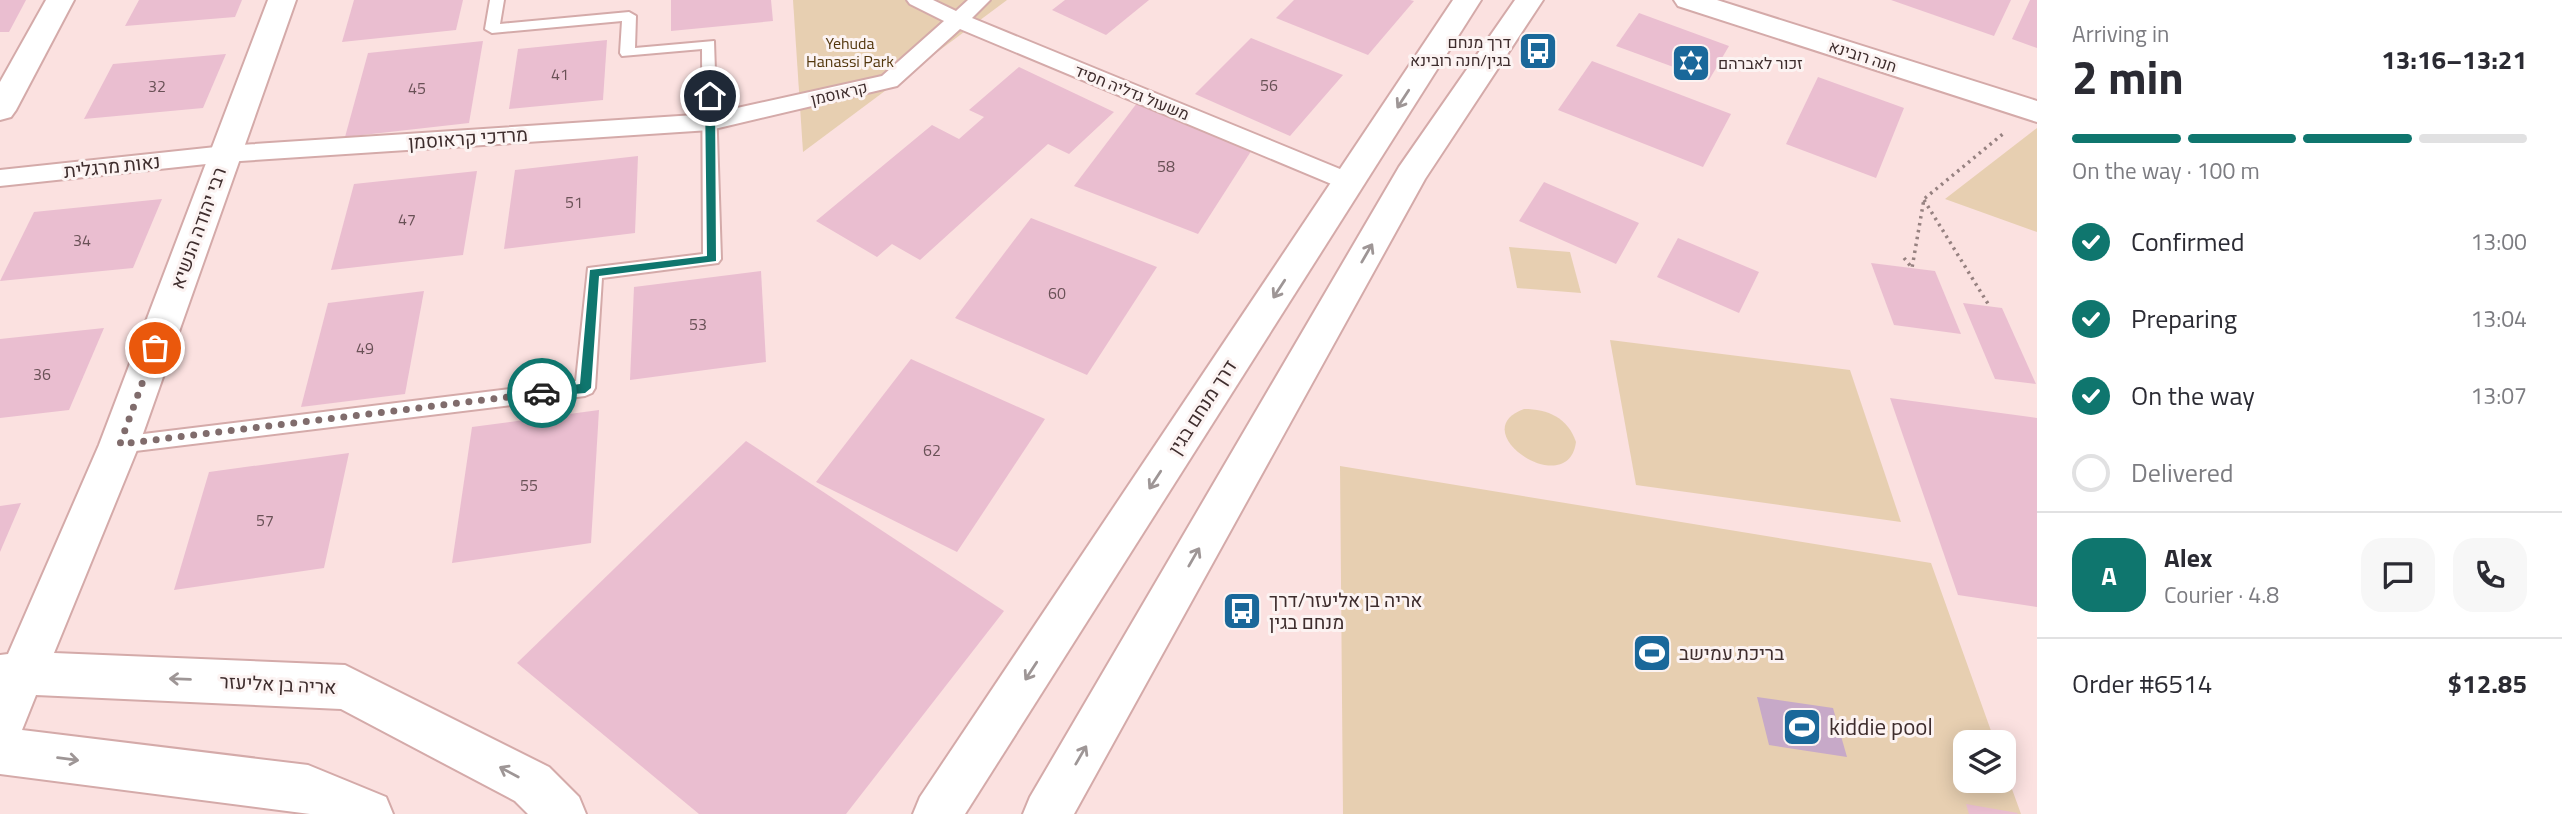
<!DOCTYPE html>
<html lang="en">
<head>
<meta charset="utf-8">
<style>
  :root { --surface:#fff; --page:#f7f7f7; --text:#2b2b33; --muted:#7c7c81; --line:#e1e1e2; --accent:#0f766e }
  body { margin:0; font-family:"Titillium Web",Heebo,sans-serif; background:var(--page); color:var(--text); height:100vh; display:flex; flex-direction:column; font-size:26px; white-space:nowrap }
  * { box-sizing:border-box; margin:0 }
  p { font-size:23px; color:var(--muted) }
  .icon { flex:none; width:38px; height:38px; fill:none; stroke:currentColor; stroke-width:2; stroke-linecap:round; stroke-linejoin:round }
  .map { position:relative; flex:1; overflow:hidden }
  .sheet { display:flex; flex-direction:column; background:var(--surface); width:525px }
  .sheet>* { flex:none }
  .buttons { position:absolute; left:1953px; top:730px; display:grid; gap:14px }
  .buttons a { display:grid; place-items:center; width:63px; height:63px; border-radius:14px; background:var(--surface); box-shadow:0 4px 18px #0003; font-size:35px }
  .pin { position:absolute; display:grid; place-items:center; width:60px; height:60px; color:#fff; margin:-30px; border:4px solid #fff; border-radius:50%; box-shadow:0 2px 7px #0007 }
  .courier { position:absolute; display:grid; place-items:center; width:70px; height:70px; margin:-35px; border:5px solid #0f766e; border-radius:50%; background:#fff; color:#222; box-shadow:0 2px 9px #0007 }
  .headline em { font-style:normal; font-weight:700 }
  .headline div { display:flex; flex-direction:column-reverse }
  .headline { display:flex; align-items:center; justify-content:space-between; height:119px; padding:0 35px }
  h1 { font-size:46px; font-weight:700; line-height:52px }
  .bar { display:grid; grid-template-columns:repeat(4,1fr); gap:10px 7px; align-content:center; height:84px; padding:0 35px }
  .bar i { height:9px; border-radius:5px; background:var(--line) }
  .bar .current { background:var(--accent) }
  .bar p { grid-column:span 4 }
  .line { display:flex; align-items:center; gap:18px; padding:0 35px; border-top:2px solid var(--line) }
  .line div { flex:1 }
  .round { display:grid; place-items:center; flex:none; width:74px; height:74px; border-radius:21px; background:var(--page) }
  ol { padding:0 35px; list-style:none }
  li { display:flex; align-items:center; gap:21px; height:77px }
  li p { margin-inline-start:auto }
  li .icon { padding:7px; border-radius:50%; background:var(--accent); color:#fff; stroke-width:4 }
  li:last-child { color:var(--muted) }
  li i { width:38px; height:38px; border:4px solid var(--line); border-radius:50% }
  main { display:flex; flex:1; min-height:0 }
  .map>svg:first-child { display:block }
  .green { fill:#e7cfb1 }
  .water { fill:#c7a9c8 }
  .building { fill:#eabed0 }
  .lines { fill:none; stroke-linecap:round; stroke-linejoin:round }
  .service-casing { stroke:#d4aaa9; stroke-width:4 }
  .pedestrian-casing { stroke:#d4aaa9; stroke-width:4 }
  .minor-casing { stroke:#d4aaa9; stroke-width:4 }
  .tertiary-casing { stroke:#d4aaa9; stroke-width:4 }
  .path { stroke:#968180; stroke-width:3.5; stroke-dasharray:2.5 4.5; stroke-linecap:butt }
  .service { fill:#fff; fill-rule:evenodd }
  .pedestrian { fill:#fff; fill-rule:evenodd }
  .minor { fill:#fff; fill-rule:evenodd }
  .tertiary { fill:#fff; fill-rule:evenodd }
  .oneway { stroke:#9e9696 }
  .route { fill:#0f766e }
  .done { stroke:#806c6c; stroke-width:7; stroke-dasharray:0 12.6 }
  .labels { text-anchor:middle; stroke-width:6; stroke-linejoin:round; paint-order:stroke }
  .far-poi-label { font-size:16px; fill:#3e2d2d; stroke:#fcf3f2; text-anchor:end }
  .far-park-label { font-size:16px; fill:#53370d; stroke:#fcf3f2 }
  .far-street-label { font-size:16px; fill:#3e2d2d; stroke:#fcf3f2 }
  .number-label { font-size:16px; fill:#695156 }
  .street-label { font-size:19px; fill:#3e2d2d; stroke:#fcf3f2 }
  .poi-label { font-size:19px; fill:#3e2d2d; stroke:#fcf3f2; text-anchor:start }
  .near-poi-label { font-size:23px; fill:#3e2d2d; stroke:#fcf3f2; text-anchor:start }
</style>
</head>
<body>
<main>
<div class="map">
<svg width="2037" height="814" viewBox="0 0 2037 814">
  <rect width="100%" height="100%" fill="#fbe1e0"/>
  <g class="green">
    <polygon points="793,0 1007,0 803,152"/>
    <polygon points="2037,128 2037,232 1945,199"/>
    <polygon points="1509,247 1570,252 1581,293 1517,288"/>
    <polygon points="1610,340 1850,370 1901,522 1636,485"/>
    <path d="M1524,409c24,0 44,9 52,33 -8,60 -114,-11 -52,-33z"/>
    <polygon points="1340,466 1931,563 1995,742 1965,742 1965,780 2004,780 2004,767 2021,814 1343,814"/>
  </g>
  <polygon class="water" points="1757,697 1833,708 1847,757 1769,745"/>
  <g class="building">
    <polygon points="0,0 26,0 9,32 0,32"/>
    <polygon points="139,0 242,0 235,17 125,26"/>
    <polygon points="354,0 463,0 456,30 342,42"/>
    <polygon points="671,0 771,0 773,21 671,31"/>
    <polygon points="1065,0 1149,0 1106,35 1052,10"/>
    <polygon points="1294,0 1410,0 1414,1 1368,55 1276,18"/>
    <polygon points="1891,0 2011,0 1994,36"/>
    <polygon points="2030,0 2037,0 2037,48 2012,39"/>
    <polygon points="1639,13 1729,46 1709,80 1616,46"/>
    <polygon points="1251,38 1343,75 1290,136 1195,94"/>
    <polygon points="607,40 603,100 509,109 518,49"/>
    <polygon points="483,41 469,123 345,137 368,53"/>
    <polygon points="226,54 203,108 84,119 113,64"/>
    <polygon points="1592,61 1731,114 1703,167 1558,110"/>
    <polygon points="1019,67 1114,112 1069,154 1048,144 920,260 892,244 877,257 816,221 932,125 959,139 984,117 969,110"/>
    <polygon points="1818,77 1904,108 1876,178 1786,144"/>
    <polygon points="1137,103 1255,145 1198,234 1074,186"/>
    <polygon points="638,156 635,233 504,249 515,170"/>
    <polygon points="477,171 463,255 331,270 354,184"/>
    <polygon points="1544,182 1639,223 1616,264 1519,221"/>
    <polygon points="162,199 133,268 0,281 34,212"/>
    <polygon points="1031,218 1157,267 1087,375 955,318"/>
    <polygon points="1678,238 1759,272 1739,313 1657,277"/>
    <polygon points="1871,263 1935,271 1961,334 1894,325"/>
    <polygon points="761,271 766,362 630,380 634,287"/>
    <polygon points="424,291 405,394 301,407 328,303"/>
    <polygon points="1963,303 2002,308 2036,384 1995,379"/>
    <polygon points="104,328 69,410 0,418 0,339"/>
    <polygon points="911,359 1045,419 957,552 816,482"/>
    <polygon points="1890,398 2037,418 2037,607 1958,595"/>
    <polygon points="599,410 591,543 452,563 472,427"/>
    <polygon points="746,441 1004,611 846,814 699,814 517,663"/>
    <polygon points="349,453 324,568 174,590 209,472"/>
    <polygon points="21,503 0,552 0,506"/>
    <polygon points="1966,804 2018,813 2017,814 1969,814"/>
  </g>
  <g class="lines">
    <g class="service-casing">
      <polygon id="service" points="490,0 504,0 500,24 629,12 636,16 635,48 714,41 721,259 718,263 602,278 595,388 592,393 585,396 119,453 112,451 109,445 112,439 119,437 576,381 588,268 703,254 702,49 622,56 620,53 622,21 492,33 485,29"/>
    </g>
    <g class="pedestrian-casing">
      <polygon id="pedestrian" points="907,0 933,0 956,11 968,0 990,0 972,18 1357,176 1361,182 1357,188 1349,190 1341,188 960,29 897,86 710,130 225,162 0,186 0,170 225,146 710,114 882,76 944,21 910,4"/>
    </g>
    <g class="minor-casing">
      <g id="minor">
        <polygon points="46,0 74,0 16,110 11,117 0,120 0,82"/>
        <polygon points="268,0 296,0 139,445 54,653 345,665 549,767 579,797 586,814 528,814 515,801 341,709 36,695 22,730 308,765 386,797 393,814 310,814 0,774 0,655 8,654 99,445"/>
        <polygon points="1674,0 1717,0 2037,101 2037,122 1678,6"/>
      </g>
    </g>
    <g class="tertiary-casing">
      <g id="tertiary">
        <polygon points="1453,0 1481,0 965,814 913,814 920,797"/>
        <polygon points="1515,0 1543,0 1425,179 1074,814 1023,814 1030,797 1399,167"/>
      </g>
    </g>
    <g class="path">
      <polyline points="1924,200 1990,307"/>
      <polyline points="1904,258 1912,268 1924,199 2004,133"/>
    </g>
    <use href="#service" class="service"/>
    <use href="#pedestrian" class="pedestrian"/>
    <use href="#minor" class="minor"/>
    <use href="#tertiary" class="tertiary"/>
  </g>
  <defs><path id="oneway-shaft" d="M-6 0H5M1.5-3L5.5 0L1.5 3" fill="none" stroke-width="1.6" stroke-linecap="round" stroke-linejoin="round" transform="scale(1.75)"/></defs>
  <g class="oneway">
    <use href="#oneway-shaft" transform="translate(1403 99) rotate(123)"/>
    <use href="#oneway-shaft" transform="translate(1367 253) rotate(-60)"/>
    <use href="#oneway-shaft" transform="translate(1279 289) rotate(123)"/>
    <use href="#oneway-shaft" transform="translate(1155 480) rotate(123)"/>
    <use href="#oneway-shaft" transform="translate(1194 557) rotate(-60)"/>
    <use href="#oneway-shaft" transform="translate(1031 671) rotate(123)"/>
    <use href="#oneway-shaft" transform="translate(180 679) rotate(-178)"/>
    <use href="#oneway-shaft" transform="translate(1081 755) rotate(-60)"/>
    <use href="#oneway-shaft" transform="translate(68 759) rotate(7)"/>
    <use href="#oneway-shaft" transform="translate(509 772) rotate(-152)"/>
  </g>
  <polygon class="route" points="710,93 715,96 716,261 599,276 591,388 585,393 538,397 538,390 542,389 580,384 590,270 707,256 705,96"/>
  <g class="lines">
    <polyline class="done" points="155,348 120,444 542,393"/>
  </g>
  <defs>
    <g id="bus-square" transform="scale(2.0125)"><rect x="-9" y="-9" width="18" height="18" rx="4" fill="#1a689a" stroke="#fcf3f2"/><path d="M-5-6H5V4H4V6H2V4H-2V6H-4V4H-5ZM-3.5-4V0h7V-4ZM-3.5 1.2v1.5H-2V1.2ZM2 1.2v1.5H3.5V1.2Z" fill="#fff"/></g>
    <g id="synagogue-square" transform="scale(2.0125)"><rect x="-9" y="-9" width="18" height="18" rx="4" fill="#1a689a" stroke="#fcf3f2"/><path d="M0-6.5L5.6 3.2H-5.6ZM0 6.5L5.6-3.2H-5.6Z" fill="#fff"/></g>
    <g id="stadium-square" transform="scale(2.0125)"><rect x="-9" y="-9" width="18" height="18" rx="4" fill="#1a689a" stroke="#fcf3f2"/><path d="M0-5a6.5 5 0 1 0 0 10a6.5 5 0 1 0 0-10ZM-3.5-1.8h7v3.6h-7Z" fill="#fff"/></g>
  </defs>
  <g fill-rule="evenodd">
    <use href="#bus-square" x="1538" y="51"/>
    <use href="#synagogue-square" x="1691" y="63"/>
    <use href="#bus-square" x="1242" y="611"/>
    <use href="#stadium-square" x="1652" y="653"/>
    <use href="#stadium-square" x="1802" y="727"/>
  </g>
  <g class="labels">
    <g class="far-poi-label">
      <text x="1511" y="48">דרך מנחם<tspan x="1511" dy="18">בגין/חנה רובינא</tspan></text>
      <text x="1718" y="69" text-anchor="start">זכור לאברהם</text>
    </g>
    <g class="far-park-label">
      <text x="850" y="49">Yehuda<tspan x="850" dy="18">Hanassi Park</tspan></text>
    </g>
    <g class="far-street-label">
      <text transform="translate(1863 56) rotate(18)" y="6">חנה רובינא</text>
      <text transform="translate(1132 92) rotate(22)" y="6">משעול גדליה חסיד</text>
      <text transform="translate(839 93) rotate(-13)" y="6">קראוסמן</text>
    </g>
    <g class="number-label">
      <text x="560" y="80">41</text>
      <text x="1269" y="91">56</text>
      <text x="157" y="92">32</text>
      <text x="417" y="94">45</text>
      <text x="1166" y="172">58</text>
      <text x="574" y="208">51</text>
      <text x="407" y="225">47</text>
      <text x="82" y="246">34</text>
      <text x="1057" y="299">60</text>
      <text x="698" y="330">53</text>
      <text x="365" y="354">49</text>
      <text x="42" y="380">36</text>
      <text x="932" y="456">62</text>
      <text x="529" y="491">55</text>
      <text x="265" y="526">57</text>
    </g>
    <g class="street-label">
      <text transform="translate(468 138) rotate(-4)" y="7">מרדכי קראוסמן</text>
      <text transform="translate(112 166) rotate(-6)" y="7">נאות מרגלית</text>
      <text transform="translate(198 228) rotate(-70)" y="7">רבי יהודה הנשיא</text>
      <text transform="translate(1202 407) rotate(-57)" y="7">דרך מנחם בגין</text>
      <text transform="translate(278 684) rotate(3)" y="7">אריה בן אליעזר</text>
    </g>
    <g class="poi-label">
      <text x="1269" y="607">אריה בן אליעזר/דרך<tspan x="1269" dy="22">מנחם בגין</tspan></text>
      <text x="1679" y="660">בריכת עמישב</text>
    </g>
    <g class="near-poi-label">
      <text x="1829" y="735">kiddie pool</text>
    </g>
  </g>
</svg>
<div class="buttons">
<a><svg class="icon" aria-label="layers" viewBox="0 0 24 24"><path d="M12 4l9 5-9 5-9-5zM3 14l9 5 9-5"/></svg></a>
</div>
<div class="pin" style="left:155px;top:348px;background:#ea580c"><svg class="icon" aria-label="bag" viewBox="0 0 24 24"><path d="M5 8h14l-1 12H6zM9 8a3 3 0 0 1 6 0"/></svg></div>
<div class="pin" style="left:710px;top:96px;background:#1f2937"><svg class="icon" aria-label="home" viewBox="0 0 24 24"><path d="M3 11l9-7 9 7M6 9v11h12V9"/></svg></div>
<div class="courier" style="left:542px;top:393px"><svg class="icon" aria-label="car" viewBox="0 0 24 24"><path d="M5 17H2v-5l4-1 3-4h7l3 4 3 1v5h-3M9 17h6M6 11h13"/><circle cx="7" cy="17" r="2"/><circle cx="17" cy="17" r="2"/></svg></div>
</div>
<section class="sheet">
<div class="headline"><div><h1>2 min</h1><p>Arriving in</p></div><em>13:16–13:21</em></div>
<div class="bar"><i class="current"></i><i class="current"></i><i class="current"></i><i></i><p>On the way · 100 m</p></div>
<ol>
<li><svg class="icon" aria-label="check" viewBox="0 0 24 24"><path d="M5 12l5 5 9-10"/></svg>Confirmed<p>13:00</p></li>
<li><svg class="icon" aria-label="check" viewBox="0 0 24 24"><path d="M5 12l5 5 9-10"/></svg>Preparing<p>13:04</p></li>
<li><svg class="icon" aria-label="check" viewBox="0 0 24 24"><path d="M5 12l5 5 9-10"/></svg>On the way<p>13:07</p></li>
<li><i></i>Delivered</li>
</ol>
<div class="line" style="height:126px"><b class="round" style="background:var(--accent);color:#fff">A</b><div><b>Alex</b><p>Courier · 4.8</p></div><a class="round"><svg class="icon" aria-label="chat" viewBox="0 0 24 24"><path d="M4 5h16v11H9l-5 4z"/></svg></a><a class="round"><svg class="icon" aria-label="phone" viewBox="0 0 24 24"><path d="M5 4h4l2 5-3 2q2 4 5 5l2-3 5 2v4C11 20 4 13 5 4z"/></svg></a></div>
<div class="line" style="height:91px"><div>Order #6514</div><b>$12.85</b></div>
</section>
</main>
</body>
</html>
